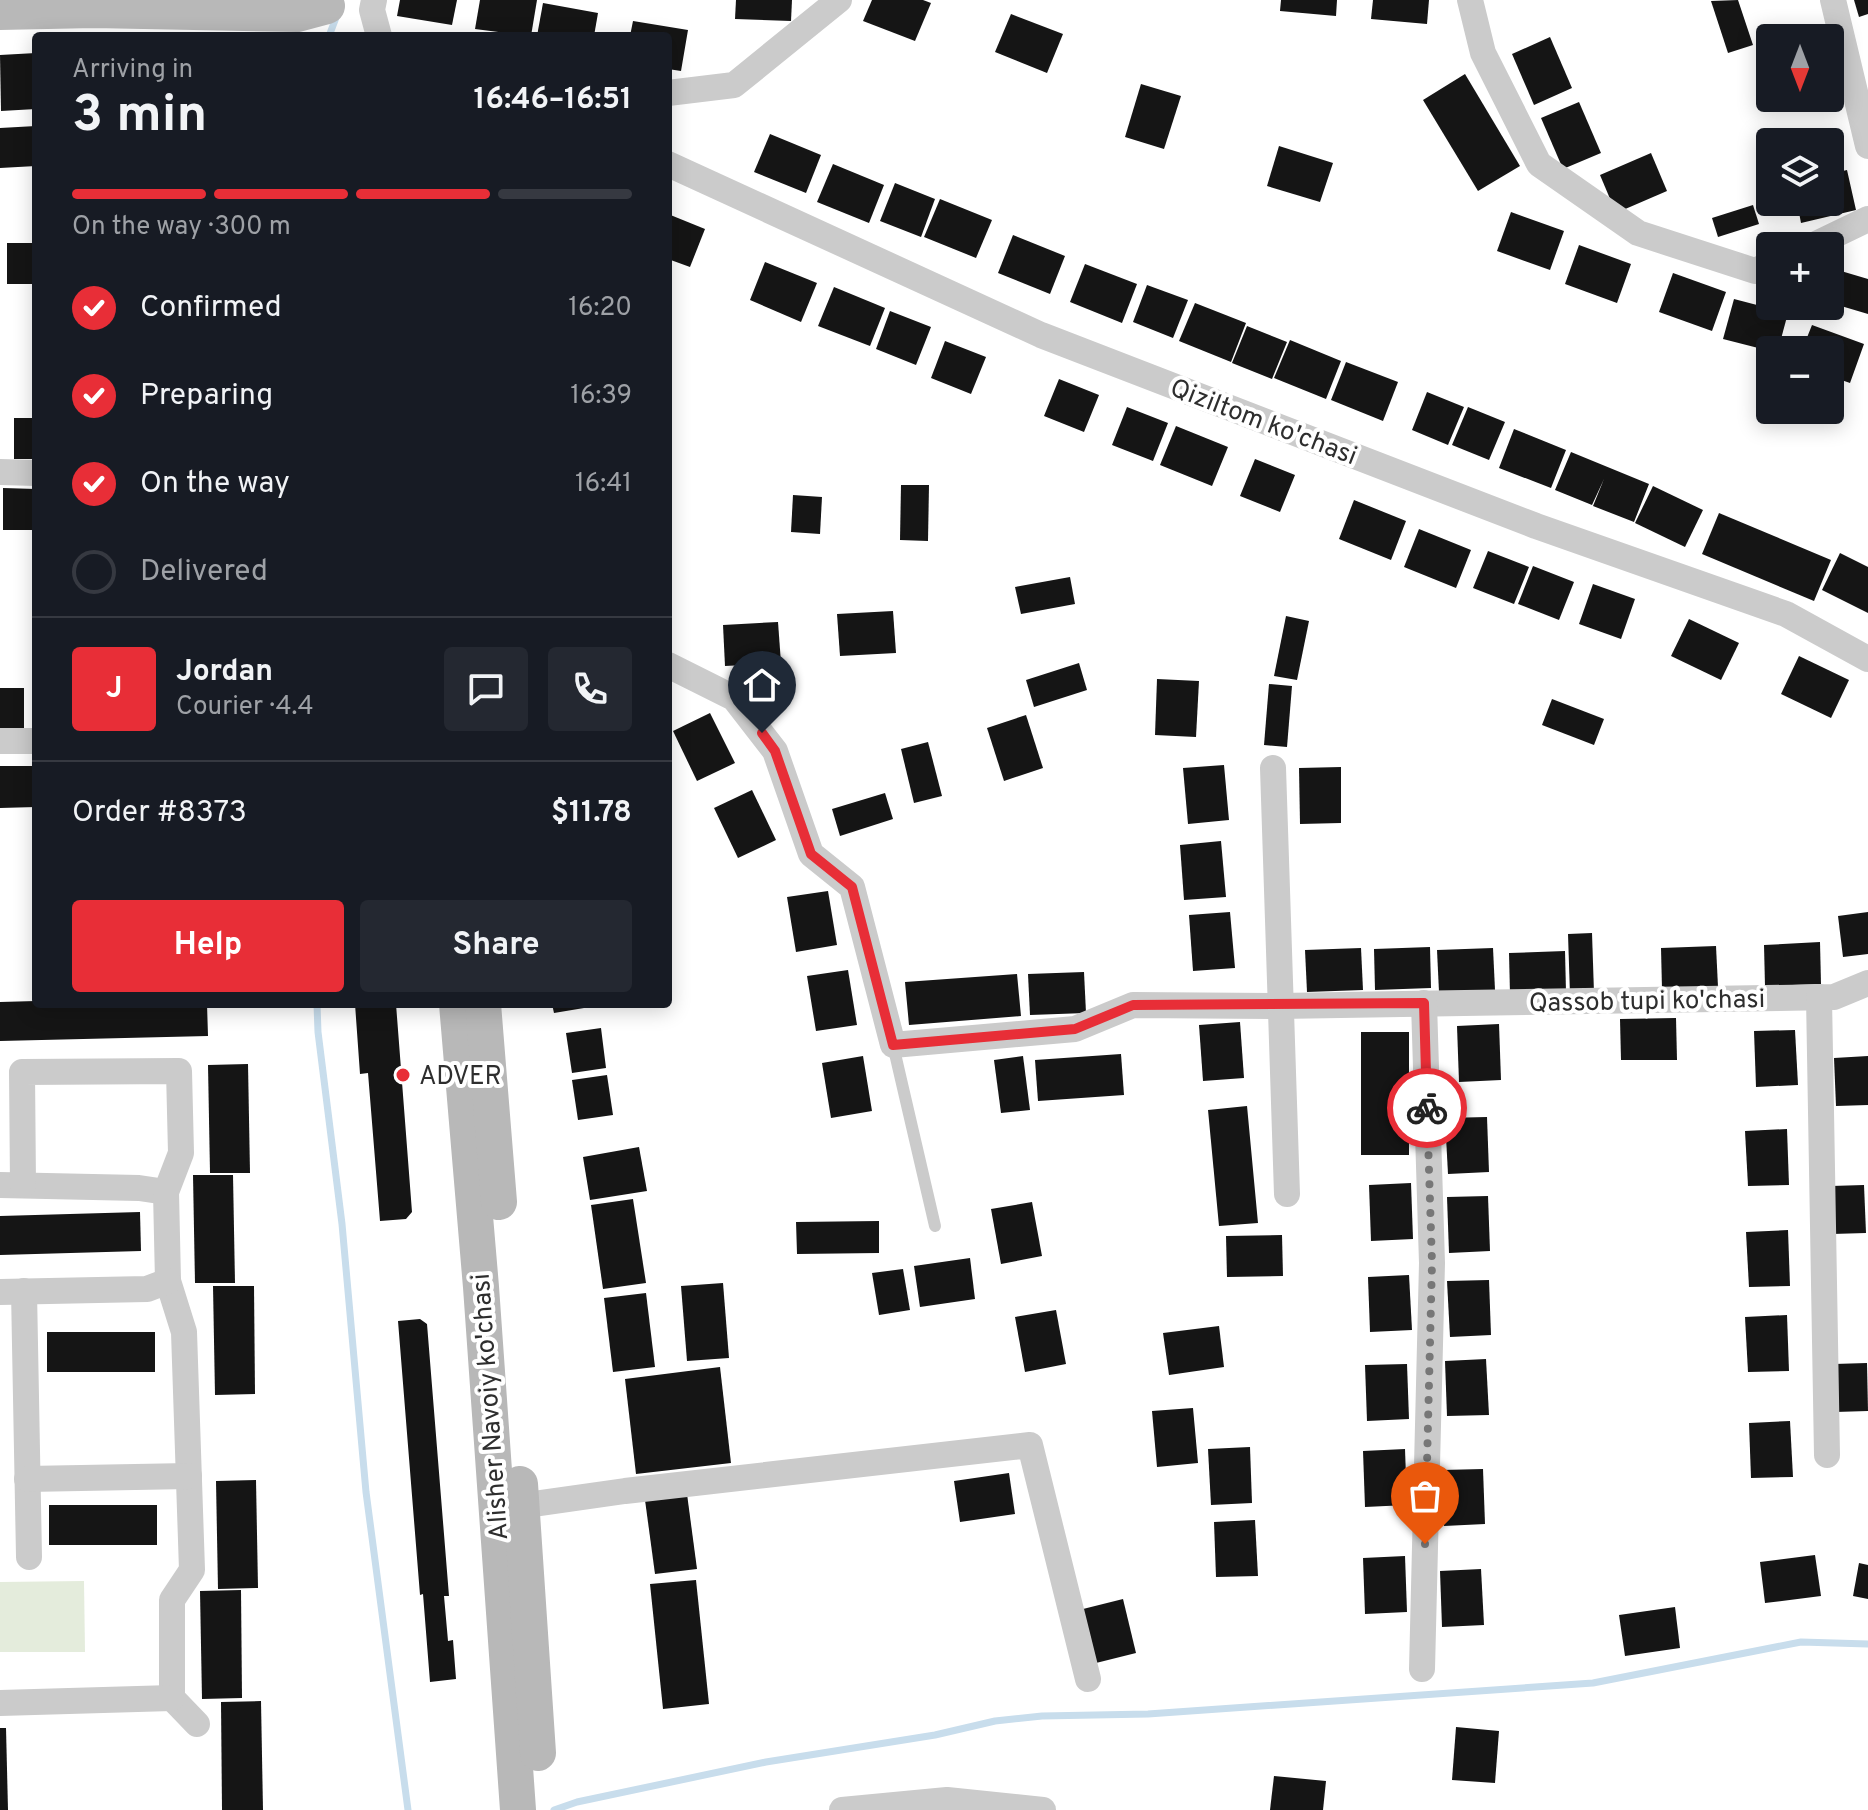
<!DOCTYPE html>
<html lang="en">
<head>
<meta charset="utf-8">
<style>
  :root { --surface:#171b24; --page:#242831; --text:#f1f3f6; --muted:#9ea1a6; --line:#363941; --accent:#e82e37 }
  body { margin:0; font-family:Overpass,sans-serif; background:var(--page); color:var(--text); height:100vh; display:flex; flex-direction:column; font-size:30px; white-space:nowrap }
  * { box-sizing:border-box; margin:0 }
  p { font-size:26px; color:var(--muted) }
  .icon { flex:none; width:44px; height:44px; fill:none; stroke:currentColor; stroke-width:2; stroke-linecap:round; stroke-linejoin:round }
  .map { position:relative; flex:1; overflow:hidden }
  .details { position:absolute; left:32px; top:32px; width:640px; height:976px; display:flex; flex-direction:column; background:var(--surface); border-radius:8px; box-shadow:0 4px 20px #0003 }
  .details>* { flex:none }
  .needle { width:52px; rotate:180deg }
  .controls { position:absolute; left:1756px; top:24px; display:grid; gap:16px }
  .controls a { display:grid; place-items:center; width:88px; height:88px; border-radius:8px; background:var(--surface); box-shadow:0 4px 20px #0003; font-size:40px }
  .pin { position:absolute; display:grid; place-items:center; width:68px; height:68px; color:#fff; margin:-82px -34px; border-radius:50% 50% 50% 0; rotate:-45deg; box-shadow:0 0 8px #0007 }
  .pin .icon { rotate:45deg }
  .courier { position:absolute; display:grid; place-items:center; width:80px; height:80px; margin:-40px; border:6px solid #e82e37; border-radius:50%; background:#fff; color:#222; box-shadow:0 2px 10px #0007 }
  .head em { font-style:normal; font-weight:700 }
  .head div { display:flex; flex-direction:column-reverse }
  .head { display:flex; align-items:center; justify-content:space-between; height:136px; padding:0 40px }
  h1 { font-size:52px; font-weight:700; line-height:60px }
  .bar { display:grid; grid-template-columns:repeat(4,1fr); gap:12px 8px; align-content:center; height:96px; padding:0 40px }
  .bar i { height:10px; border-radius:6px; background:var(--line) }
  .bar .active { background:var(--accent) }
  .bar p { grid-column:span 4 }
  .line { display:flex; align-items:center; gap:20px; padding:0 40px; border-top:2px solid var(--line) }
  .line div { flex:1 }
  .round { display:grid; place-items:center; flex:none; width:84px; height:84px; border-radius:8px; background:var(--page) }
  ol { padding:0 40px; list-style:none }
  li { display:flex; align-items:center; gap:24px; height:88px }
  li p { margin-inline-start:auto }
  li .icon { padding:8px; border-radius:50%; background:var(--accent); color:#fff; stroke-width:4 }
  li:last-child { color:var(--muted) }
  li i { width:44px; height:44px; border:4px solid var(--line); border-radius:50% }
  .action { display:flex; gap:16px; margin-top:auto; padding:16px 40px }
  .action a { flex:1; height:92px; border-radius:8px; background:var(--accent); color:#fff; font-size:32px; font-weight:700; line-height:92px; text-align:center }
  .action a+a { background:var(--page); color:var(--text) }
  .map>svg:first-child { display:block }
  .green { fill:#e4ecdc }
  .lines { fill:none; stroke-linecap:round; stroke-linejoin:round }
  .stream { stroke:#c8ddec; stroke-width:7 }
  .building { fill:#151515 }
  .lane { stroke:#cbcbcb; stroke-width:12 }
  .street { stroke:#cbcbcb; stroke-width:26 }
  .secondary { stroke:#b8b8b8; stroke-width:36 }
  .done { stroke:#777; stroke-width:8; stroke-dasharray:0 14.4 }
  .route { stroke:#e82e37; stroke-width:10 }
  .poi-dot { fill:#e82e37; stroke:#fff; stroke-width:3 }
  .labels { text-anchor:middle; stroke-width:8; stroke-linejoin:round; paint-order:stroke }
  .street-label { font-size:26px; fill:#2e2e2e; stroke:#fff }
  .poi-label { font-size:26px; fill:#2e2e2e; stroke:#fff; text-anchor:start }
</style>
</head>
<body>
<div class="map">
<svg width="1868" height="1810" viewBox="0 0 1868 1810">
  <rect width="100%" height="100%" fill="#fff"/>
  <polygon class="green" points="84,1581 85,1652 0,1652 0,1582"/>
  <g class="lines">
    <g class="stream">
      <polyline points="329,36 337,15"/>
      <polyline points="317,1004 318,1032 342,1224 366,1492 408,1810"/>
      <polyline points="554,1810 577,1802 766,1762 935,1735 995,1721 1042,1716 1148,1714 1593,1683 1801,1642 1868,1644"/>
    </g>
  </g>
  <g class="building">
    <polygon points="400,0 457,0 452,25 397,16"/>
    <polygon points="480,0 537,0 531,36 475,29"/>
    <polygon points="736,0 792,0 791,21 735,19"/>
    <polygon points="872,0 923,0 931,3 915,41 863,21"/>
    <polygon points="1281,0 1337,0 1336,16 1280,11"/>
    <polygon points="1373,0 1429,0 1427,24 1371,19"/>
    <polygon points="1738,0 1753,45 1728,53 1711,1"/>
    <polygon points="1854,0 1868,0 1868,14 1859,17"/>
    <polygon points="543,3 598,13 594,36 537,36"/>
    <polygon points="1011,14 1063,34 1047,73 995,52"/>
    <polygon points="633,21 688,30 681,71 668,69 668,36 630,36"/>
    <polygon points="1830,25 1844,79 1830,83 1830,38 1786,37"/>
    <polygon points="1550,37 1572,88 1534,105 1512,54"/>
    <polygon points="36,53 36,109 1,111 0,55"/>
    <polygon points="1465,74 1520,166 1478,191 1423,100"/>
    <polygon points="1141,84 1181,96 1164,149 1125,137"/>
    <polygon points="1579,102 1601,153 1563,169 1541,118"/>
    <polygon points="36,126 36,166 0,168 0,128"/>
    <polygon points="770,134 821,155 806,193 754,172"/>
    <polygon points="1279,146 1333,163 1320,202 1267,186"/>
    <polygon points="1651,153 1667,191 1616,213 1600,175"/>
    <polygon points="833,164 884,185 869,223 817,202"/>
    <polygon points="1847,170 1856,210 1801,223 1797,202 1830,202 1830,174"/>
    <polygon points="895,183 935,199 921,237 880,221"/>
    <polygon points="940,199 992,220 976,258 924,237"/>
    <polygon points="1753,205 1759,224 1718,237 1712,218"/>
    <polygon points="1511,212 1564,231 1550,270 1497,251"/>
    <polygon points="668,214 705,229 690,267 668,259"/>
    <polygon points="1013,235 1065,256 1050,294 998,273"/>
    <rect x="7" y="243" width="29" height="41"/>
    <polygon points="1579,245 1631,264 1617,303 1565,284"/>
    <polygon points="765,262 817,283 801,322 750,300"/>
    <polygon points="1085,264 1137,284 1122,323 1070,302"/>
    <polygon points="1841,271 1868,279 1868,314 1831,303"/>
    <polygon points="1673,273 1726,292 1712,331 1659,312"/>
    <polygon points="1147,285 1188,300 1173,338 1133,322"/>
    <polygon points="834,287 885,308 870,346 818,326"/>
    <polygon points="1734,299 1788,313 1778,350 1770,351 1723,339"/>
    <polygon points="1195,303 1246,323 1231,362 1179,341"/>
    <polygon points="890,311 931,327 916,365 876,349"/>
    <polygon points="1812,325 1864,344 1850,383 1830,376 1830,350 1802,350"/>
    <polygon points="1247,326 1287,342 1272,379 1232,363"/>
    <polygon points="1290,340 1341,361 1326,399 1274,378"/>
    <polygon points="945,341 986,357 971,394 931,378"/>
    <polygon points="1346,362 1398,382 1383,421 1331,400"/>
    <polygon points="1059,379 1099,395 1084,432 1044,416"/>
    <polygon points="1427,392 1464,407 1448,445 1412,430"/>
    <polygon points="1127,407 1168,423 1153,461 1112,445"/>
    <polygon points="1468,407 1505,422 1489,460 1452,445"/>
    <rect x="14" y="418" width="22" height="41"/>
    <polygon points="1176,426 1228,447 1212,486 1160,465"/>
    <polygon points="1514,429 1566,450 1551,488 1499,468"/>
    <polygon points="1571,452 1649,484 1634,522 1593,506 1604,479 1592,505 1555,490"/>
    <polygon points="1255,459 1295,475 1280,512 1240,496"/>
    <polygon points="901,485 929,485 928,541 900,540"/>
    <polygon points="1653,486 1703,510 1685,547 1635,523"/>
    <polygon points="3,488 36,489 36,530 3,530"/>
    <polygon points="793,495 822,497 820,534 791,532"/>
    <polygon points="1354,500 1406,521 1391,560 1339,539"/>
    <polygon points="1719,513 1831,560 1814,601 1702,554"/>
    <polygon points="1419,529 1471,550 1456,588 1404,567"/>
    <polygon points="1488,551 1529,567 1514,604 1473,588"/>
    <polygon points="1840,553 1868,567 1868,613 1822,590"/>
    <polygon points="1533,566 1574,582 1559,620 1518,604"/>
    <polygon points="1070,577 1075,604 1021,614 1015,587"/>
    <polygon points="1593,584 1635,599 1621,639 1579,624"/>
    <polygon points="893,611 896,653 840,656 837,614"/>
    <polygon points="1286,616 1309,621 1297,680 1274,676"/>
    <polygon points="1689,619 1739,643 1721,680 1671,656"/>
    <polygon points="778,622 781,663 725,666 723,625"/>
    <polygon points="1799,656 1849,680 1831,718 1781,694"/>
    <polygon points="1079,663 1087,690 1034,707 1026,680"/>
    <polygon points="1157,679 1199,681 1196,737 1155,735"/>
    <polygon points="1269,684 1292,686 1287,747 1264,745"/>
    <rect x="0" y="688" width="24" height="42"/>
    <polygon points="1552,699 1604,719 1594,745 1542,725"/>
    <polygon points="710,713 735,763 697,781 673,731"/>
    <polygon points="1026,715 1043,768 1004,781 987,728"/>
    <polygon points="928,742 942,796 914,803 901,749"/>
    <polygon points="1224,765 1229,820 1188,824 1183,768"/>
    <polygon points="0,766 36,766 36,807 0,808"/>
    <polygon points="1341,767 1341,823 1300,824 1299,768"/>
    <polygon points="752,790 776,840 738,858 714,808"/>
    <polygon points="885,793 893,819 840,836 832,809"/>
    <polygon points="1221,841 1226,897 1184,900 1180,845"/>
    <polygon points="828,891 837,945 796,952 787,897"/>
    <polygon points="1230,912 1235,968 1193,971 1189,915"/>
    <polygon points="1868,912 1868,954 1843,957 1838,916"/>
    <polygon points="1592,933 1594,993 1570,995 1568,934"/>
    <polygon points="1820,942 1821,984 1765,986 1764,945"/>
    <polygon points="1716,946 1718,987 1662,989 1661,948"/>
    <polygon points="1430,947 1431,988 1375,990 1374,949"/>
    <polygon points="1361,948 1363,990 1307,992 1305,950"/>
    <polygon points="1493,948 1495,990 1439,992 1437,950"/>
    <polygon points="1565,951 1566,992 1510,994 1509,953"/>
    <polygon points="848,970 857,1025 816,1031 807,976"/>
    <polygon points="1084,972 1086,1013 1030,1015 1028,974"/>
    <polygon points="1017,974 1021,1016 909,1025 905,982"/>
    <polygon points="36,1001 36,1004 207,1004 208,1036 0,1041 0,1002"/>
    <polygon points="355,1004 396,1004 412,1212 406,1219 380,1221 368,1073 360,1074"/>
    <polygon points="552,1004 596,1004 596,1006 554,1013"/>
    <polygon points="1676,1018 1677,1060 1621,1060 1620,1019"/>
    <polygon points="1240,1022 1244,1078 1203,1081 1199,1025"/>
    <polygon points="1499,1024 1501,1080 1459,1082 1457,1026"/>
    <polygon points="601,1028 606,1068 572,1073 566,1033"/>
    <polygon points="1795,1030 1798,1085 1756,1087 1754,1031"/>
    <rect x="1361" y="1032" width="48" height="123"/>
    <polygon points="1121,1054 1124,1095 1038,1101 1035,1060"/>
    <polygon points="863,1056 872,1111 831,1118 822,1063"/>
    <polygon points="1023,1056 1030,1110 1001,1113 994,1060"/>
    <polygon points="1868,1056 1868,1105 1836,1106 1834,1058"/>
    <polygon points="248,1064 250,1173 210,1173 208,1065"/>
    <polygon points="607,1075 613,1115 578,1120 572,1080"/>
    <polygon points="1247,1106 1258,1223 1219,1226 1208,1110"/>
    <polygon points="1487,1117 1489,1172 1448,1174 1445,1118"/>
    <polygon points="1787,1129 1789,1185 1748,1186 1745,1131"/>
    <polygon points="639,1147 647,1191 590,1200 583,1157"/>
    <polygon points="193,1175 233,1175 235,1283 195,1283"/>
    <polygon points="1411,1183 1413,1239 1371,1241 1369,1185"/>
    <polygon points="1864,1185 1866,1233 1832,1234 1831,1186"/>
    <polygon points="1488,1196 1490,1251 1449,1253 1447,1197"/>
    <polygon points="633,1199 646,1283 603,1289 591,1205"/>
    <polygon points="1032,1202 1042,1256 1001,1264 991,1209"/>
    <polygon points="140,1212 141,1251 0,1255 0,1216"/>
    <polygon points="879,1221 879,1253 797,1254 796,1222"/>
    <polygon points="1788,1230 1790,1286 1749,1287 1746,1232"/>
    <polygon points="1282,1235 1283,1276 1227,1277 1226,1236"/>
    <polygon points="970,1258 975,1299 920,1307 914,1266"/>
    <polygon points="903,1269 910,1310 879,1315 872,1273"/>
    <polygon points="1409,1275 1412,1330 1370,1332 1368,1277"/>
    <polygon points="1489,1280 1491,1335 1450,1337 1447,1281"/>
    <polygon points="723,1283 729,1358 687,1361 681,1286"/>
    <polygon points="213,1286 254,1286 255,1394 215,1395"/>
    <polygon points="646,1293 655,1367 613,1372 604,1298"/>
    <polygon points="1056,1310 1066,1364 1025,1372 1015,1317"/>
    <polygon points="1787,1315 1789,1371 1748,1372 1745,1317"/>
    <polygon points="420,1319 427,1324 449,1596 444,1596 448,1641 453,1640 456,1679 430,1682 423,1594 420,1595 398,1321"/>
    <polygon points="1219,1326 1224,1367 1169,1375 1163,1333"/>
    <rect x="47" y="1332" width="108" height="40"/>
    <polygon points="1486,1359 1489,1415 1447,1416 1445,1361"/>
    <polygon points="1867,1363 1868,1411 1835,1412 1834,1364"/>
    <polygon points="1407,1364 1409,1419 1367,1421 1365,1365"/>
    <polygon points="720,1367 731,1463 636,1474 625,1379"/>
    <polygon points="1193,1408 1198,1463 1157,1467 1152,1411"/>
    <polygon points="1790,1421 1793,1477 1751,1478 1749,1423"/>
    <polygon points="1250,1447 1252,1503 1211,1505 1208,1449"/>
    <polygon points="1405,1449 1407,1505 1365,1507 1363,1451"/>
    <polygon points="1483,1469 1485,1524 1444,1526 1442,1470"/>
    <polygon points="1009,1473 1015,1514 960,1522 954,1481"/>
    <polygon points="256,1480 258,1588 218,1589 216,1481"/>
    <polygon points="687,1494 697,1569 655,1574 645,1500"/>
    <rect x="49" y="1505" width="108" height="40"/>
    <polygon points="1255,1520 1258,1576 1216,1577 1214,1522"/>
    <polygon points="1815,1555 1821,1596 1765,1603 1760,1562"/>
    <polygon points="1405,1556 1407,1612 1365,1614 1363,1558"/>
    <polygon points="1859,1563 1868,1565 1868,1599 1853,1596"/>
    <polygon points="1481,1569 1484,1625 1442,1627 1440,1571"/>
    <polygon points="696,1580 709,1704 663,1709 650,1584"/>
    <polygon points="241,1590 242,1698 202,1699 200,1591"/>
    <polygon points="1123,1599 1136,1653 1096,1663 1083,1609"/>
    <polygon points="1675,1607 1680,1648 1625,1656 1619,1615"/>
    <polygon points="261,1701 263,1810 222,1810 221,1702"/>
    <polygon points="1456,1727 1499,1731 1495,1783 1452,1780"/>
    <polygon points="0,1728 6,1728 8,1810 0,1810"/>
    <polygon points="1274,1776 1326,1781 1323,1810 1270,1810"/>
  </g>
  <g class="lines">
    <polyline class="lane" points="893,1045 935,1226"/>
    <g class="street">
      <polyline points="374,0 372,10 379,36"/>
      <polyline points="1470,0 1483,53 1539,164 1638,233 1755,271 1770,264"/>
      <polyline points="1833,0 1868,146"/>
      <polyline points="668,93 734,85 839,0"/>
      <polyline points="668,164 1041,335 1536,526 1786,614 1868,659"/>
      <polyline points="1812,246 1868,219"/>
      <polyline points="0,472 36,473"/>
      <polyline points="668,665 734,698 775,751 811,854 852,887 893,1045 1075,1029 1133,1005 1279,1006 1834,997 1868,983"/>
      <polyline points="0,741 36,741"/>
      <polyline points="1273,768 1287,1194"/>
      <polyline points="1819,997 1827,1455"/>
      <polyline points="0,1185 139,1188 166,1192"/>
      <polyline points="23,1185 22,1072 179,1071 181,1153 166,1192 168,1281 184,1332 192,1570 172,1600 172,1698 197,1724"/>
      <polyline points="24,1291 29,1557"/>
      <polyline points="0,1292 147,1289 168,1281"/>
      <polyline points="27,1479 189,1476"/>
      <polyline points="506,1508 625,1491 1030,1445 1088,1679"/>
      <polyline points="1422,1669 1432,1263 1424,1003"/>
      <polyline points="0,1703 172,1698"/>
      <polyline points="842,1810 947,1800 1043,1810"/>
    </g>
    <g class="secondary">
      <polyline points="0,12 94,10 297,14 327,6"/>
      <polyline points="457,1004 481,1287 518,1810"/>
      <polyline points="483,1004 499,1202"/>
      <polyline points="520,1484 538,1753"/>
    </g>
  </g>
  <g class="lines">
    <polyline class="done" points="1425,1544 1432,1263 1427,1108"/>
    <polyline class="route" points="762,733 775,751 811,854 852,887 893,1045 1075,1029 1133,1005 1424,1003 1427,1108"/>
  </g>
  <circle class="poi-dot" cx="403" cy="1075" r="8"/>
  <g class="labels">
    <g class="street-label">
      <text transform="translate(1264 421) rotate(21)" y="9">Qiziltom ko'chasi</text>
      <text transform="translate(1647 1000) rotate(-1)" y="9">Qassob tupi ko'chasi</text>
      <text transform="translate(489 1407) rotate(-94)" y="9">Alisher Navoiy ko'chasi</text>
    </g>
    <g class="poi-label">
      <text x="419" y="1084">ADVER</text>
    </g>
  </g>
</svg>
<div class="controls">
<a><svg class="needle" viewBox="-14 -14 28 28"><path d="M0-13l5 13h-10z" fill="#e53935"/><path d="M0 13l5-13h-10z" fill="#9ea1a6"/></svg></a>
<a><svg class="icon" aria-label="layers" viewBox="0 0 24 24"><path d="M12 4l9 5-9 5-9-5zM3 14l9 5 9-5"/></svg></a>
<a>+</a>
<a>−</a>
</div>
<div class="pin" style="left:1425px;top:1544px;background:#ea580c"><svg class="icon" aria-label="bag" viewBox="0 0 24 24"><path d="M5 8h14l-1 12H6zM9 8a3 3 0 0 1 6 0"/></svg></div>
<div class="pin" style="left:762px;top:733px;background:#1f2937"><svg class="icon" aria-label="home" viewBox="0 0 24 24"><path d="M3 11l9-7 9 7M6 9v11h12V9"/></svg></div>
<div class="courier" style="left:1427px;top:1108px"><svg class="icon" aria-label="bike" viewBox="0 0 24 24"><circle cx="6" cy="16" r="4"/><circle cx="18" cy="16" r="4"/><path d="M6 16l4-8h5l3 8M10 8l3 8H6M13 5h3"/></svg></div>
<section class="details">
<div class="head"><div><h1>3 min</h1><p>Arriving in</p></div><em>16:46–16:51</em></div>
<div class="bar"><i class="active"></i><i class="active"></i><i class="active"></i><i></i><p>On the way · 300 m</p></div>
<ol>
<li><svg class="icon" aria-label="check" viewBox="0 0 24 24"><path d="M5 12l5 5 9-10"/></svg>Confirmed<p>16:20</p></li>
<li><svg class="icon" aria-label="check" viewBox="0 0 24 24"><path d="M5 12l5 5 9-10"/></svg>Preparing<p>16:39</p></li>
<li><svg class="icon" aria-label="check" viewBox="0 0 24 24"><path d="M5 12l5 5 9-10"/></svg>On the way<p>16:41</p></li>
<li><i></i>Delivered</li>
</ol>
<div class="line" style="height:144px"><b class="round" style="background:var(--accent);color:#fff">J</b><div><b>Jordan</b><p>Courier · 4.4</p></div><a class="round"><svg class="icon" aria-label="chat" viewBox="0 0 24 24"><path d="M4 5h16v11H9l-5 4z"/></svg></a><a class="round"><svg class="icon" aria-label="phone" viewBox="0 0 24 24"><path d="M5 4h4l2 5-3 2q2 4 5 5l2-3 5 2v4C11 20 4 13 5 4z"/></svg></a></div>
<div class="line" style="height:104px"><div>Order #8373</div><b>$11.78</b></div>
<div class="action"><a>Help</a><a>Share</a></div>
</section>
</div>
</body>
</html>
